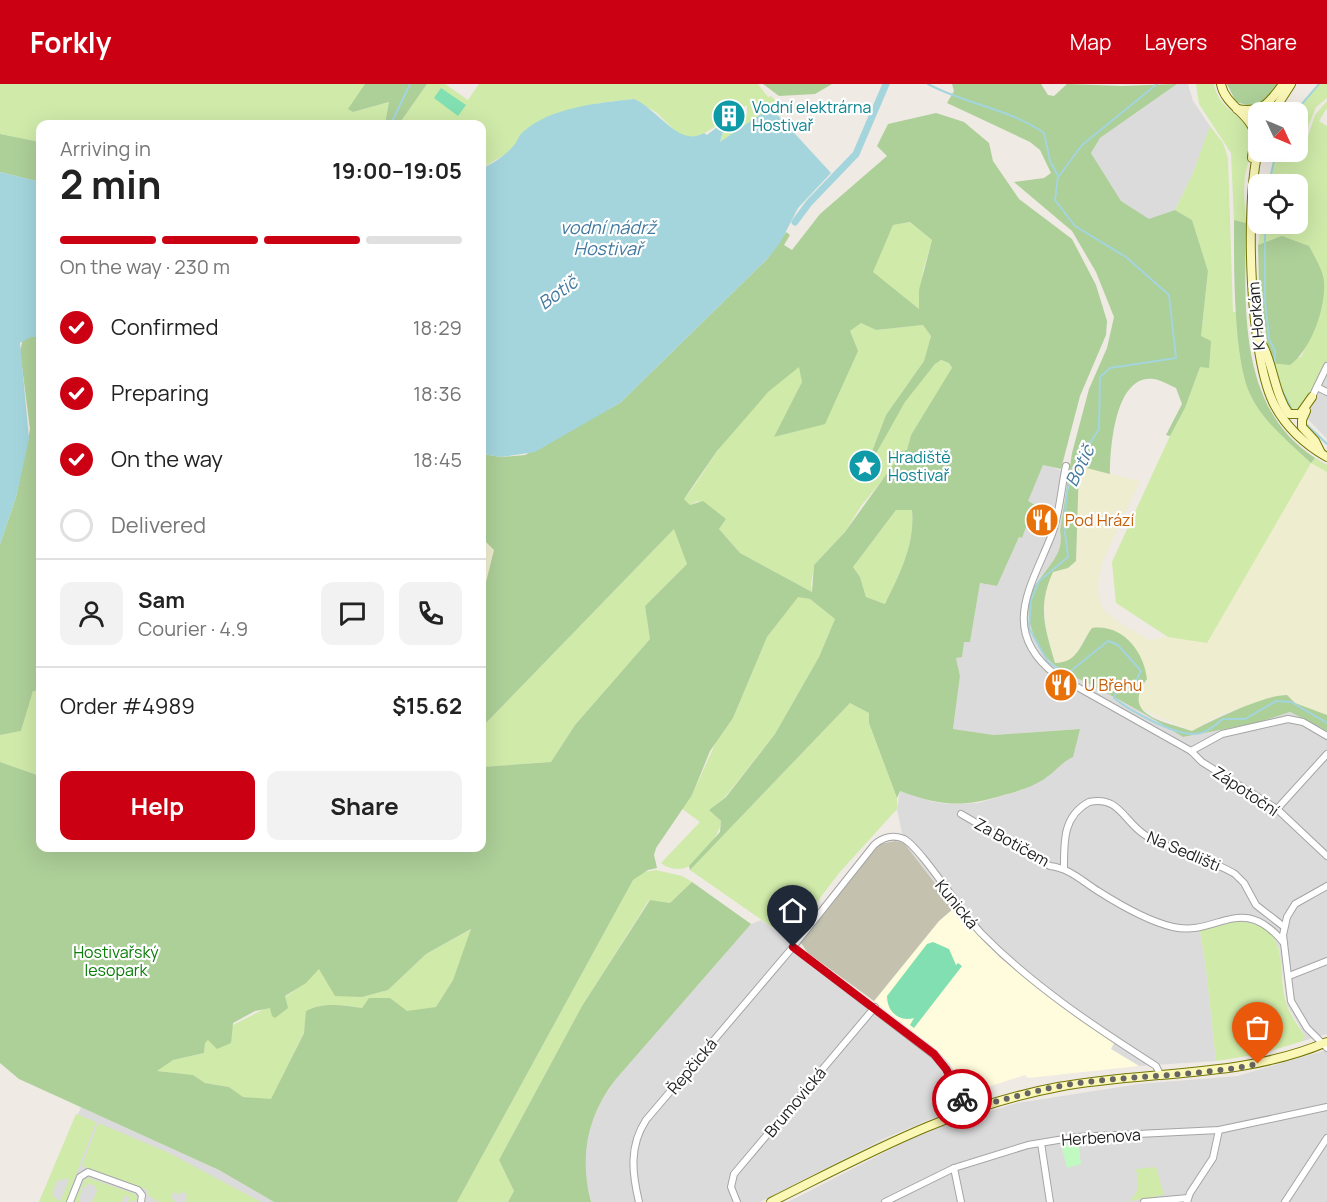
<!DOCTYPE html>
<html lang="en">
<head>
<meta charset="utf-8">
<style>
  :root { --surface:#fff; --page:#f2f2f2; --text:#222; --muted:#767676; --line:#e0e0e0; --accent:#cc0013 }
  body { margin:0; font-family:Manrope,sans-serif; background:var(--page); color:var(--text); height:100vh; display:flex; flex-direction:column; font-size:22px; white-space:nowrap }
  * { box-sizing:border-box; margin:0 }
  p { font-size:20px; color:var(--muted) }
  .icon { flex:none; width:33px; height:33px; fill:none; stroke:currentColor; stroke-width:2; stroke-linecap:round; stroke-linejoin:round }
  .map { position:relative; flex:1; overflow:hidden }
  .side { position:absolute; left:36px; top:36px; width:450px; height:732px; display:flex; flex-direction:column; background:var(--surface); border-radius:12px; box-shadow:0 6px 24px #0002 }
  .side>* { flex:none }
  .needle { width:39px; rotate:134deg }
  .fabs { position:absolute; left:1248px; top:18px; display:grid; gap:12px }
  .fabs a { display:grid; place-items:center; width:60px; height:60px; border-radius:12px; background:var(--surface); box-shadow:0 6px 24px #0002; font-size:30px }
  .pin { position:absolute; display:grid; place-items:center; width:51px; height:51px; color:#fff; margin:-62px -26px; border-radius:50% 50% 50% 0; rotate:-45deg; box-shadow:0 0 6px #0007 }
  .pin .icon { rotate:45deg }
  .courier { position:absolute; display:grid; place-items:center; width:60px; height:60px; margin:-30px; border:4px solid #cc0013; border-radius:50%; background:#fff; color:#222; box-shadow:0 2px 8px #0007 }
  .headline em { font-style:normal; font-weight:700 }
  .headline div { display:flex; flex-direction:column-reverse }
  .headline { display:flex; align-items:center; justify-content:space-between; height:102px; padding:0 24px }
  h1 { font-size:39px; font-weight:700; line-height:45px }
  .bar { display:grid; grid-template-columns:repeat(4,1fr); gap:9px 6px; align-content:center; height:72px; padding:0 24px }
  .bar i { height:8px; border-radius:4px; background:var(--line) }
  .bar .current { background:var(--accent) }
  .bar p { grid-column:span 4 }
  .line { display:flex; align-items:center; gap:15px; padding:0 24px; border-top:2px solid var(--line) }
  .line div { flex:1 }
  .round { display:grid; place-items:center; flex:none; width:63px; height:63px; border-radius:12px; background:var(--page) }
  ol { padding:0 24px; list-style:none }
  li { display:flex; align-items:center; gap:18px; height:66px }
  li p { margin-inline-start:auto }
  li .icon { padding:6px; border-radius:50%; background:var(--accent); color:#fff; stroke-width:4 }
  li:last-child { color:var(--muted) }
  li i { width:33px; height:33px; border:3px solid var(--line); border-radius:50% }
  .cta { display:flex; gap:12px; margin-top:auto; padding:12px 24px }
  .cta a { flex:1; height:69px; border-radius:12px; background:var(--accent); color:#fff; font-size:24px; font-weight:700; line-height:69px; text-align:center }
  .cta a+a { background:var(--page); color:var(--text) }
  header { display:flex; align-items:center; gap:36px; box-sizing:border-box; height:84px; padding:0 30px; background:var(--accent); color:#fff }
  header strong { font-size:28px }
  nav { display:flex; gap:33px; margin-inline-start:auto; font-size:21px }
  .map>svg:first-child { display:block }
  .residential { fill:#dcdbdb }
  .education { fill:#fffcdd }
  .construction { fill:#c4c2af }
  .farmland { fill:#eeedcf }
  .grass { fill:#cfeaa9 }
  .forest { fill:#adcf98; fill-rule:evenodd }
  .park { fill:#c1fac0 }
  .pitch { fill:#81dfb2 }
  .parking { fill:#dedede }
  .water { fill:#a4d5dd }
  .lines { fill:none; stroke-linecap:round; stroke-linejoin:round }
  .stream { stroke:#a4d5dd; stroke-width:2 }
  .canal { stroke:#a4d5dd; stroke-width:7 }
  .street-casing { stroke:#a5a5a5; stroke-width:8 }
  .secondary-casing { stroke:#747604; stroke-width:10 }
  .street { stroke:#fff; stroke-width:6 }
  .secondary { stroke:#faf7b7; stroke-width:8 }
  .done { stroke:#676563; stroke-width:6; stroke-dasharray:0 10.8 }
  .route { stroke:#cc0013; stroke-width:8 }
  .labels { text-anchor:middle; stroke-width:4.5; stroke-linejoin:round; paint-order:stroke }
  .culture-label { font-size:16px; fill:#0d838f; stroke:#fff; text-anchor:start }
  .street-label { font-size:16px; fill:#1e1e1e; stroke:#fff }
  .food-label { font-size:16px; fill:#c56008; stroke:#fff; text-anchor:start }
  .park-label { font-size:16px; fill:#0c7d0a; stroke:#fff }
  .water-label { font-size:18px; font-style:italic; fill:#43799e; stroke:#fff }
</style>
</head>
<body>
<header>
<strong>Forkly</strong>
<nav><a>Map</a><a>Layers</a><a>Share</a></nav>
</header>
<div class="map">
<svg width="1327" height="1118" viewBox="0 0 1327 1118">
  <rect width="100%" height="100%" fill="#efeae4"/>
  <g class="residential">
    <polygon points="1177,0 1188,0 1193,17 1210,42 1209,46 1193,89 1175,126 1149,136 1121,117 1091,69 1100,54"/>
    <polygon points="1327,277 1327,355 1306,333 1317,312 1310,308"/>
    <polygon points="1043,380 1068,389 1060,447 1063,459 1056,474 1036,498 1050,577 1147,630 1183,653 1257,639 1290,628 1327,647 1327,950 1303,957 1305,952 1287,921 1279,864 1270,848 1253,839 1224,838 1200,847 1206,884 1216,977 1139,982 1110,965 1114,959 1000,874 954,824 904,759 897,725 900,707 930,717 948,720 978,719 1022,706 1047,693 1063,678 1079,645 994,651 953,645 960,592 956,574 963,558 970,558 980,499 997,502 1019,453 1022,454 1027,441 1030,442 1027,417"/>
    <polygon points="761,836 936,965 950,980 971,1018 885,1054 760,1118 591,1118 584,1085 585,1068 591,1039 602,1016 616,995 751,840"/>
    <polygon points="1327,966 1327,1118 788,1118 928,1046 1017,1019 1139,1000 1237,992"/>
    <polygon points="81,1023 219,1086 274,1118 39,1118"/>
  </g>
  <polygon class="education" points="954,824 1000,874 1114,959 1111,965 1139,982 1028,994 1025,991 969,1009 950,980 936,965 874,917 939,837"/>
  <polygon class="construction" points="895,757 904,759 954,824 939,837 874,917 808,869 801,859 875,765 880,760"/>
  <g class="farmland">
    <polygon points="1311,379 1327,388 1327,631 1295,619 1287,611 1280,611 1222,630 1192,647 1141,625 1137,611 1147,595 1085,553 1077,570 1067,579 1055,580 1047,550 1043,510 1053,488 1068,484 1076,477 1079,382 1140,397 1102,479 1097,504 1102,524 1121,540 1150,556 1166,553 1181,554 1262,462"/>
    <polygon points="482,454 494,466 482,514"/>
  </g>
  <g class="grass">
    <polygon points="0,0 365,0 349,25 353,28 390,18 385,40 40,40 40,58 0,50"/>
    <polygon points="427,0 445,0 468,16 479,0 758,0 768,13 771,12 776,17 774,27 767,26 720,59 724,44 736,46 736,38 747,30 747,21 734,29 730,26 717,34 721,39 698,53 688,54 679,51 657,29 634,15 599,19 540,37 521,50 517,58 506,70 482,84 482,40 399,40"/>
    <path d="M1196,0h18c5,28 30,28 36,51 4,12 -3,29 -5,41 -2,16 0,32 1,47l-12,-3 -3,-67 -32,-49z"/>
    <polygon points="1319,0 1327,0 1327,14 1316,23 1306,48 1295,28"/>
    <polygon points="1327,17 1327,24 1319,37 1327,42 1327,277 1300,327 1290,328 1270,279 1301,273 1313,248 1258,161 1261,140 1298,140 1298,100 1268,100 1275,68 1298,68 1299,38 1303,58 1306,58 1315,31"/>
    <path d="M1210,42l13,17 5,15 5,154h4c8,84 11,93 74,151l4,-5 12,7v7l-16,-9 -104,180 -39,-6 -52,-34 -4,-41 58,-126 15,-28 15,-41h9l-8,-31 7,-65 -16,-51 -17,-10 18,-37z"/>
    <polygon points="910,138 932,156 923,187 919,225 872,188 893,141"/>
    <path d="M861,239l15,7 47,-5 8,11 -7,25 -38,54 -15,39 2,3 32,-55 30,-38 5,-4 9,3 3,6 -41,66 -4,15 -46,56 -16,26 -31,33 -3,20 1,7 -72,-39 -21,-24 7,-10 -28,-18 -8,4 -6,-6c12,-14 21,-30 32,-46 20,-30 53,-67 84,-87l2,16 -27,55 50,-14 25,-92z"/>
    <path d="M896,426h16c3,35 -12,63 -27,94l-19,-7 -6,-20 -7,-10z"/>
    <polygon points="675,444 687,480 645,522 650,555 575,641 551,678 482,683 482,643"/>
    <path d="M798,512l12,3 25,20 -16,38 -44,77 -50,63 -16,13 12,11c1,11 -22,39 -32,45 -8,5 -21,3 -28,-3l39,-41 -19,-14 11,-13 24,-53 17,-24 34,-81z"/>
    <polygon points="33,607 40,607 40,692 0,678 0,651 21,647"/>
    <polygon points="850,619 869,629 869,639 897,714 897,725 839,789 789,855 690,786"/>
    <polygon points="656,786 682,792 692,798 670,819 649,816 582,922 499,1076 514,1107 508,1118 457,1118 633,796 644,788"/>
    <path d="M1237,837c56,4 39,44 49,82 4,12 12,23 19,33l-2,5 -43,13 -44,7 -10,-93 -6,-37z"/>
    <path d="M472,845l-19,51 -17,27 -29,5 -17,-14h-21l-7,10c-18,-3 -39,-6 -55,3l-3,21 -33,68 -28,-3 -14,-10 -24,-4 -12,-8 -37,-4 17,-11 31,-7 1,-10 3,-3c37,-25 81,-37 111,-71l43,28 26,-7 38,-36z"/>
    <polygon points="76,1030 96,1038 66,1118 60,1118 69,1096 63,1094 62,1097 57,1096 52,1111 60,1118 39,1118"/>
    <polygon points="98,1039 167,1068 261,1118 186,1118 187,1111 182,1107 179,1111 174,1108 171,1113 175,1118 159,1118 149,1112 147,1106 82,1082"/>
    <path d="M1156,1083l8,28 -34,6c10,-11 9,-16 6,-32z"/>
    <polygon points="86,1093 135,1110 138,1116 128,1118 130,1113 124,1112 122,1118 92,1118 97,1107 95,1102 88,1099 85,1104 83,1103 79,1114 80,1118 74,1118"/>
  </g>
  <g class="forest">
    <polygon points="365,0 427,0 399,40 385,40 389,18 353,28 348,25"/>
    <polygon points="763,0 832,0 815,10 779,12"/>
    <path d="M952,0h89l7,11 6,1 13,-12 55,2 55,-2 -77,54 -9,15 30,48 28,18 26,-9 17,10 16,51 -7,65 10,5 -2,27 -9,-1 -15,41 -15,28 -4,-1 16,-31 -6,-16c-7,-3 -15,-8 -22,-9 -39,-6 -44,69 -44,95l-31,-8 -3,95 -8,7 -15,4c-16,35 -8,56 2,91 23,0 26,-20 37,-35 31,-4 52,24 55,51 -27,37 17,42 45,52 21,-11 72,-36 95,-36l8,8 32,12v16l-37,-19 -33,11 -74,14c-27,-17 -55,-33 -84,-48 -15,-8 -35,-16 -48,-27 -16,-14 -28,-48 -20,-68 9,-23 35,-36 29,-63l12,-78 17,-64 18,-41 7,-31 -18,-45 -24,-41 -58,-49 30,-4 7,-5 -11,-23 -10,-8 -83,-39 7,-12z"/>
    <polygon points="1227,0 1281,0 1273,12 1254,23 1236,18"/>
    <path d="M936,29l28,9 25,21 4,18 26,38 53,40 24,46 11,36 -1,14 -26,61 -19,73 -18,-4 -15,36 9,5 -7,20 -3,-1 -5,13 -3,-1 -22,49 -17,-3 -10,59h-6l-2,15 -6,1 4,18 -7,53 41,6 86,-6 -7,28c-11,5 -16,13 -26,20 -12,9 -28,14 -43,18 -42,13 -63,11 -104,-4l-3,7 -28,-75v-10l-19,-10 -160,167 -1,-4 31,-34 1,-11 -12,-11 17,-13 49,-63 44,-77 16,-38 -25,-20 -12,-2 -31,40 -34,81 -23,33 -18,44 -36,53 -2,7 3,13 -9,2 -15,10 -176,322h-183l-55,-32 -200,-91 -19,-16v-301l40,14v72h442v-81l69,-5 24,-37 75,-86 -5,-33 42,-42 -13,-35 -192,198v-129l12,-48 -12,-12v-84l19,3 24,-2 95,-52 148,-145 18,-26 4,3 -6,10 8,5 28,-36 67,-58 -10,-10 11,-22zM910,138l22,18 -13,50v19l-46,-37 20,-47zM861,239l15,7 47,-5 8,11 -7,25 -38,54 -15,39 3,3 31,-55 30,-38 6,-4 8,3 3,5 -41,67 -4,15 -14,3 3,8 -51,71 -31,33 -2,27 -72,-39 -21,-24 7,-10 -23,-18 -13,4 -6,-6 33,-48 51,-59 31,-25 3,15 -28,55 51,-13 33,-73 -8,-20zM896,426h16c3,35 -12,63 -27,94l-19,-7 -6,-20 -7,-10zM471,845l-18,51 -17,27 -29,4 -17,-13h-21l-7,10c-19,-3 -39,-6 -56,3l-2,22 -33,66 -28,-2 -14,-10 -24,-4 -12,-8 -36,-4 16,-11 31,-7 1,-10 3,-3 9,9 14,-6 2,-20 22,-12 15,-3 2,8 3,2 13,-10 -3,-12 21,-13 13,-14 16,27 27,1 26,-7 38,-36z"/>
    <polygon points="0,50 40,58 40,98 0,88"/>
    <path d="M1234,136l12,3c-1,82 -9,185 69,235l-4,5c-22,-21 -48,-41 -61,-69 -17,-37 -16,-131 -16,-174z"/>
    <path d="M1282,152l27,10c5,10 14,24 15,35 2,27 -13,69 -34,84l-20,-2 -11,-79 -1,-39z"/>
    <polygon points="31,253 40,253 40,607 33,607 21,647 0,651 0,460 16,413 30,345 20,267 23,255"/>
    <path d="M692,798l59,42 -135,155c-29,37 -37,77 -25,123h-83l6,-11 -15,-31 83,-154 68,-106 20,3z"/>
  </g>
  <polygon class="park" points="1078,1057 1081,1080 1067,1084 1061,1060"/>
  <g class="pitch">
    <polygon points="441,4 466,21 458,32 434,14"/>
    <path d="M933,858l16,7 7,16 2,-2 4,3 -48,62 -4,-3 4,-7c-15,4 -27,-6 -27,-22l40,-52z"/>
  </g>
  <polygon class="parking" points="949,1025 950,1028 898,1049 825,1087 824,1084"/>
  <g class="water">
    <path d="M634,15c24,10 45,49 70,34l3,2 13,-10 4,3 -4,14 47,-32 7,1 57,62 -33,35 -18,35 -12,15 -148,145 -85,49 -34,5 -19,-3v-286c12,-4 25,-14 33,-24 3,-4 4,-9 8,-12 28,-25 75,-29 111,-33z"/>
    <polygon points="0,88 40,98 40,253 31,253 20,259 29,355 16,413 0,460"/>
  </g>
  <g class="lines">
    <g class="stream">
      <path d="M928,0c37,20 82,25 116,49l6,28 8,15 -3,24 20,26 51,31 43,38 7,63 -66,10 -10,9 -1,52 -24,38 -8,25 -3,32 4,33 -29,24 -8,19 -2,28 19,34 19,12 41,-33 10,4 23,26 -5,10 -18,6 -4,11c16,13 60,37 81,36 12,-1 19,-8 28,-15h22l31,-18 15,1 36,21"/>
      <polyline points="1295,28 1319,0"/>
      <polyline points="391,40 410,0"/>
      <polyline points="1059,92 1082,61 1157,0"/>
      <polyline points="1269,100 1276,68"/>
      <polyline points="1265,140 1265,215 1269,255 1275,267 1275,282"/>
      <polyline points="1280,302 1292,326"/>
      <polyline points="1306,340 1327,360"/>
    </g>
    <polyline class="canal" points="795,138 809,119 856,70 886,0"/>
    <g class="street-casing">
      <g id="street">
        <polyline points="1317,303 1327,308"/>
        <polyline points="1312,313 1327,282"/>
        <path d="M1066,382c-5,22 -6,47 -14,68 -20,52 -54,96 4,141l135,76 11,11 75,47 50,47"/>
        <polyline points="1191,667 1222,650 1288,635 1303,638 1327,652"/>
        <polyline points="1277,725 1327,670"/>
        <path d="M961,730l89,52c19,2 32,15 48,25 22,14 49,30 75,36 45,10 68,-36 111,16"/>
        <path d="M1064,784c0,-27 -1,-52 25,-66 30,-7 35,20 56,33 27,17 62,22 90,39l9,9 12,22 27,21"/>
        <polyline points="1327,802 1295,820 1287,833 1283,851 1291,917 1307,944 1327,964"/>
        <polyline points="793,863 934,971 946,985 966,1026"/>
        <polyline points="1289,892 1327,877"/>
        <polyline points="1041,1059 1050,1118"/>
        <polyline points="954,1084 961,1118"/>
        <polyline points="70,1118 80,1093 88,1088 138,1106 142,1111 141,1118"/>
        <path d="M639,1118c-7,-29 -10,-56 7,-82l147,-173 81,-102c8,-7 19,-11 30,-6 17,9 59,76 78,95 51,52 113,93 174,132l5,10"/>
        <polyline points="737,1118 731,1103 734,1090 875,923"/>
        <polyline points="885,1118 954,1084 1028,1061 1076,1053 1219,1046 1327,1023"/>
        <polyline points="1144,1118 1188,1114"/>
        <polyline points="1187,1118 1190,1109 1213,1074 1219,1046"/>
        <polyline points="1285,1118 1327,1054"/>
      </g>
    </g>
    <g class="secondary-casing">
      <g id="secondary">
        <path d="M1221,0c4,23 34,31 34,55 0,7 -3,13 -3,19"/>
        <path d="M1237,25c25,5 33,-7 46,-25"/>
        <polyline points="1273,28 1291,0"/>
        <path d="M1258,67c-13,53 -9,208 17,255 12,22 31,39 52,51"/>
        <path d="M1257,252c17,23 15,54 32,78h11l12,-17"/>
        <polyline points="1306,327 1302,336 1302,343 1315,357 1321,369"/>
        <path d="M771,1118c96,-48 180,-95 287,-115 90,-17 182,-8 269,-45"/>
      </g>
    </g>
    <use href="#street" class="street"/>
    <use href="#secondary" class="secondary"/>
  </g>
  <g class="lines">
    <path class="done" d="M962,1015l4,11c37,-10 75,-22 113,-27 60,-8 120,-7 179,-19"/>
    <polyline class="route" points="793,863 934,970 946,985 962,1015"/>
  </g>
  <defs>
    <g id="building-disc" transform="scale(1.725)"><circle r="9.5" fill="#0f9aa8" stroke="#fff"/><path d="M-4-6H4V6H1V3H-1V6H-4ZM-2.5-4.3h1.7v1.8h-1.7ZM.8-4.3h1.7v1.8H.8ZM-2.5-1h1.7V.8h-1.7ZM.8-1h1.7V.8H.8Z" fill="#fff"/></g>
    <g id="sight-disc" transform="scale(1.725)"><circle r="9.5" fill="#0f9aa8" stroke="#fff"/><path d="M0-6L1.8-2.2L6-1.7L2.9 1.2L3.7 5.4L0 3.3L-3.7 5.4L-2.9 1.2L-6-1.7L-1.8-2.2Z" fill="#fff"/></g>
    <g id="restaurant-disc" transform="scale(1.725)"><circle r="9.5" fill="#e8710a" stroke="#fff"/><path d="M-5-6h1v4h1v-4h1v4h1v-4h1v5L-1.5 .5V6h-2V.5L-5-1ZM5-6V6H3V1.5H1.5Q1.5-4 5-6Z" fill="#fff"/></g>
  </defs>
  <g fill-rule="evenodd">
    <use href="#building-disc" x="729" y="32"/>
    <use href="#sight-disc" x="865" y="382"/>
    <use href="#restaurant-disc" x="1042" y="436"/>
    <use href="#restaurant-disc" x="1061" y="601"/>
  </g>
  <g class="labels">
    <g class="culture-label">
      <text x="752" y="29">Vodní elektrárna<tspan x="752" dy="18">Hostivař</tspan></text>
      <text x="888" y="379">Hradiště<tspan x="888" dy="18">Hostivař</tspan></text>
    </g>
    <g class="street-label">
      <text transform="translate(1256 232) rotate(-95)" y="6">K Horkám</text>
      <text transform="translate(1246 707) rotate(34)" y="6">Zápotoční</text>
      <text transform="translate(1012 758) rotate(29)" y="6">Za Botičem</text>
      <text transform="translate(1184 767) rotate(23)" y="6">Na Sedlišti</text>
      <text transform="translate(957 820) rotate(51)" y="6">Kunická</text>
      <text transform="translate(692 982) rotate(-50)" y="6">Řepčická</text>
      <text transform="translate(795 1018) rotate(-50)" y="6">Brumovická</text>
      <text transform="translate(1101 1053) rotate(-4)" y="6">Herbenova</text>
    </g>
    <g class="food-label">
      <text x="1065" y="442">Pod Hrází</text>
      <text x="1084" y="607">U Břehu</text>
    </g>
    <g class="park-label">
      <text x="116" y="874">Hostivařský<tspan x="116" dy="18">lesopark</tspan></text>
    </g>
    <g class="water-label">
      <text x="608" y="150">vodní nádrž<tspan x="608" dy="21">Hostivař</tspan></text>
      <text transform="translate(558 209) rotate(-36)" y="6">Botič</text>
      <text transform="translate(1080 382) rotate(-64)" y="6">Botič</text>
    </g>
  </g>
</svg>
<div class="fabs">
<a><svg class="needle" viewBox="-14 -14 28 28"><path d="M0-13l5 13h-10z" fill="#e53935"/><path d="M0 13l5-13h-10z" fill="#767676"/></svg></a>
<a><svg class="icon" aria-label="locate" viewBox="0 0 24 24"><circle cx="12" cy="12" r="6"/><path d="M12 2v4M12 18v4M2 12h4M18 12h4"/></svg></a>
</div>
<div class="pin" style="left:1258px;top:980px;background:#ea580c"><svg class="icon" aria-label="bag" viewBox="0 0 24 24"><path d="M5 8h14l-1 12H6zM9 8a3 3 0 0 1 6 0"/></svg></div>
<div class="pin" style="left:793px;top:863px;background:#1f2937"><svg class="icon" aria-label="home" viewBox="0 0 24 24"><path d="M3 11l9-7 9 7M6 9v11h12V9"/></svg></div>
<div class="courier" style="left:962px;top:1015px"><svg class="icon" aria-label="bike" viewBox="0 0 24 24"><circle cx="6" cy="16" r="4"/><circle cx="18" cy="16" r="4"/><path d="M6 16l4-8h5l3 8M10 8l3 8H6M13 5h3"/></svg></div>
<section class="side">
<div class="headline"><div><h1>2 min</h1><p>Arriving in</p></div><em>19:00–19:05</em></div>
<div class="bar"><i class="current"></i><i class="current"></i><i class="current"></i><i></i><p>On the way · 230 m</p></div>
<ol>
<li><svg class="icon" aria-label="check" viewBox="0 0 24 24"><path d="M5 12l5 5 9-10"/></svg>Confirmed<p>18:29</p></li>
<li><svg class="icon" aria-label="check" viewBox="0 0 24 24"><path d="M5 12l5 5 9-10"/></svg>Preparing<p>18:36</p></li>
<li><svg class="icon" aria-label="check" viewBox="0 0 24 24"><path d="M5 12l5 5 9-10"/></svg>On the way<p>18:45</p></li>
<li><i></i>Delivered</li>
</ol>
<div class="line" style="height:108px"><a class="round"><svg class="icon" aria-label="person" viewBox="0 0 24 24"><circle cx="12" cy="8" r="4"/><path d="M4 21q1-7 8-7t8 7"/></svg></a><div><b>Sam</b><p>Courier · 4.9</p></div><a class="round"><svg class="icon" aria-label="chat" viewBox="0 0 24 24"><path d="M4 5h16v11H9l-5 4z"/></svg></a><a class="round"><svg class="icon" aria-label="phone" viewBox="0 0 24 24"><path d="M5 4h4l2 5-3 2q2 4 5 5l2-3 5 2v4C11 20 4 13 5 4z"/></svg></a></div>
<div class="line" style="height:78px"><div>Order #4989</div><b>$15.62</b></div>
<div class="cta"><a>Help</a><a>Share</a></div>
</section>
</div>
</body>
</html>
